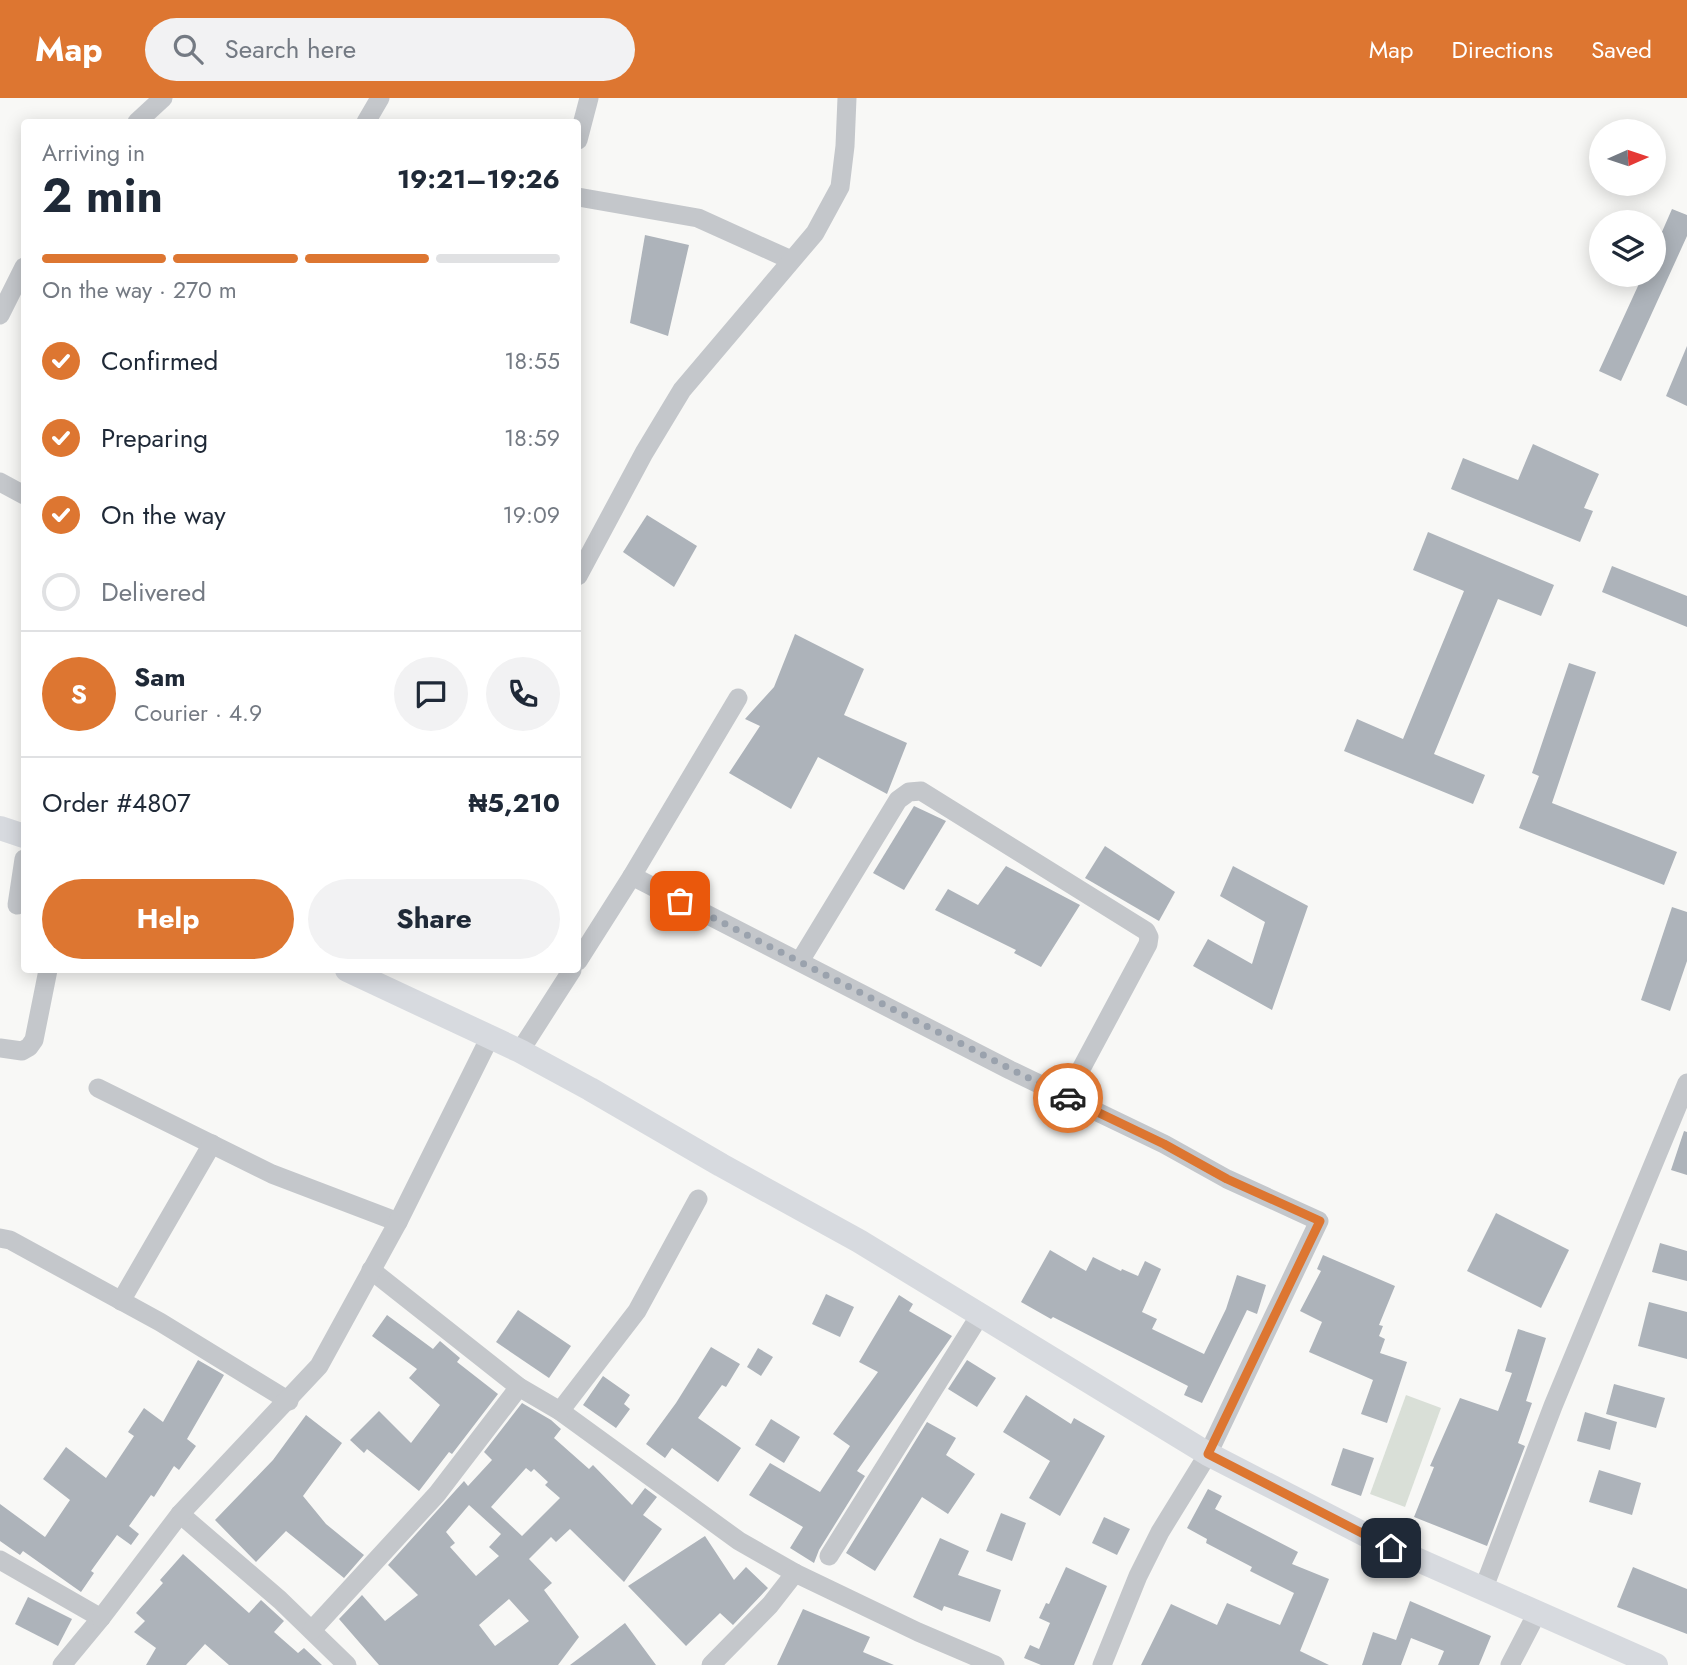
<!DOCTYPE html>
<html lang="en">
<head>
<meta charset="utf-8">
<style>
  :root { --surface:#fff; --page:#f2f2f3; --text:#1f2937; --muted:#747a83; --line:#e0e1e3; --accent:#dd7631 }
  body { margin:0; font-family:Jost,sans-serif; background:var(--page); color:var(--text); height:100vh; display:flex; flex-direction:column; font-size:26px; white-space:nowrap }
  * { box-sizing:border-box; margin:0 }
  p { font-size:23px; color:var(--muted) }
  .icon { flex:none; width:38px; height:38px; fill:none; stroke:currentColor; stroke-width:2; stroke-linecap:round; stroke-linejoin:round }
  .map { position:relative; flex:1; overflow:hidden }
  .drawer { position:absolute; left:21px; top:21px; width:560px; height:854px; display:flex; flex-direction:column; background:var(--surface); border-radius:7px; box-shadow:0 4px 18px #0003 }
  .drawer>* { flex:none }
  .needle { width:46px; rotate:87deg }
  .buttons { position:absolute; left:1589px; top:21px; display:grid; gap:14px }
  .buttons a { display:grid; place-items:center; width:77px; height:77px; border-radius:50%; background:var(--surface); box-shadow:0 4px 18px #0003; font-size:35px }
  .pin { position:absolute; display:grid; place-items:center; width:60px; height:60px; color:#fff; margin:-30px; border-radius:14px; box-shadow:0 4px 10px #0006 }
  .courier { position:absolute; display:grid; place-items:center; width:70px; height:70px; margin:-35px; border:5px solid #dd7631; border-radius:50%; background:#fff; color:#222; box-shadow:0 2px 9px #0007 }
  .overview em { font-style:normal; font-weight:700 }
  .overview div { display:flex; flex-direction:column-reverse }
  .overview { display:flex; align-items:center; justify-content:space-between; height:119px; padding:0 21px }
  h1 { font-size:46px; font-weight:700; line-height:52px }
  .bar { display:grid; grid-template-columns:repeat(4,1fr); gap:10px 7px; align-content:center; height:84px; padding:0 21px }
  .bar i { height:9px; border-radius:5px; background:var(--line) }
  .bar .on { background:var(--accent) }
  .bar p { grid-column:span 4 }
  .line { display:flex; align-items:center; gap:18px; padding:0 21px; border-top:2px solid var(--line) }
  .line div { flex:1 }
  .round { display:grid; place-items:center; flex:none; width:74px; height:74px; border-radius:37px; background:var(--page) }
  ol { padding:0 21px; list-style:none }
  li { display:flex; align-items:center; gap:21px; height:77px }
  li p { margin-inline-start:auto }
  li .icon { padding:7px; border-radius:50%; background:var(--accent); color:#fff; stroke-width:4 }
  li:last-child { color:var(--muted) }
  li i { width:38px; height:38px; border:4px solid var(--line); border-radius:50% }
  .action { display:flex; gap:14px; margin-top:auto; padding:14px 21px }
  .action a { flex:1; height:80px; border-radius:42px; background:var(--accent); color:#fff; font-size:28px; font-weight:700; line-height:80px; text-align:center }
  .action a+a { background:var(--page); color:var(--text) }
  header { display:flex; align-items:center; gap:42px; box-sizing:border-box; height:98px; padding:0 35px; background:var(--accent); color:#fff }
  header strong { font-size:33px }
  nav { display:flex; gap:38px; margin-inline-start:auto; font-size:24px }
  .search { width:490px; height:63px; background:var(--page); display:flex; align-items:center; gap:18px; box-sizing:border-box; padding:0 24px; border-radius:38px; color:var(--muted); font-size:26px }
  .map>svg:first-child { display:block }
  .green { fill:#d9dfd7 }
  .building { fill:#adb3ba; fill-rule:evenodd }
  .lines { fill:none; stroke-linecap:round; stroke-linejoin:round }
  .minor { stroke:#c4c7cb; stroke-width:19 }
  .major { stroke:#d7dadf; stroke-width:24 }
  .done { stroke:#9aa2ad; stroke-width:7; stroke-dasharray:0 12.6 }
  .route { stroke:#dd7631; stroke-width:9 }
</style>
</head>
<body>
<header>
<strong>Map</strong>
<div class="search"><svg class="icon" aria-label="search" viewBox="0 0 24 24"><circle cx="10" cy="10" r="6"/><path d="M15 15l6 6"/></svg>Search here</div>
<nav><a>Map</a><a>Directions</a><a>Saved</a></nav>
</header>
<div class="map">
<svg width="1687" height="1567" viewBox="0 0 1687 1567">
  <rect width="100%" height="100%" fill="#f8f8f6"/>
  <polygon class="green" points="1406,1297 1441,1310 1405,1409 1370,1396"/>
  <g class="building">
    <polygon points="1672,111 1687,117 1687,138 1621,283 1599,273 1643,177 1654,177 1654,152"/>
    <polygon points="645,137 689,147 668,238 630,225"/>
    <polygon points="1687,248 1687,308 1666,298"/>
    <polygon points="1533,346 1599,376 1584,410 1593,413 1580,444 1451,391 1463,360 1518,382"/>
    <polygon points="647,417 697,448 674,489 623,454"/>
    <polygon points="1428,434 1554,487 1541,518 1498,501 1434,656 1485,677 1473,706 1344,653 1357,621 1403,641 1464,493 1413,472"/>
    <polygon points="1612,468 1687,498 1687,529 1602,494"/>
    <polygon points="795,536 864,571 844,617 907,645 887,696 818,659 791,711 729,675 760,628 745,621 774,589"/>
    <polygon points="1569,565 1596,574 1552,705 1677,754 1664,787 1519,730 1539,678 1532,675"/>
    <polygon points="914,708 946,723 904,792 873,775"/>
    <polygon points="1105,748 1175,794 1159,823 1085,780"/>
    <polygon points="1006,768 1080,807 1041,869 1014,855 1016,852 935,812 948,791 978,807"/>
    <polygon points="1233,768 1308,808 1272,912 1193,868 1208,841 1252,866 1265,824 1220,798"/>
    <polygon points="1672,809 1687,814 1687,863 1670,913 1641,902"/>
    <polygon points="1684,1033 1687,1034 1687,1077 1671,1072"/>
    <polygon points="1496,1115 1569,1152 1541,1210 1467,1173"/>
    <polygon points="1660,1145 1687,1153 1687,1183 1652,1174"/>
    <polygon points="1050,1152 1086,1173 1093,1159 1121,1173 1122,1171 1138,1178 1145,1163 1161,1171 1142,1214 1157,1221 1152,1231 1204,1256 1226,1211 1237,1177 1266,1187 1257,1216 1247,1212 1202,1305 1184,1297 1188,1288 1053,1219 1051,1221 1021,1204"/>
    <polygon points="1323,1157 1395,1188 1379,1227 1383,1228 1379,1238 1385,1241 1380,1255 1407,1264 1387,1325 1361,1316 1373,1282 1309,1254 1322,1224 1300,1213 1321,1173 1317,1171"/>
    <polygon points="826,1196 854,1209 840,1239 812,1226"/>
    <polygon points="899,1197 913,1206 909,1213 952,1238 857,1373 865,1378 819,1452 814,1465 790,1450 803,1429 749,1397 770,1365 820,1394 850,1348 833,1336 878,1274 859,1264"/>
    <polygon points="1649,1204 1687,1214 1687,1261 1638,1248"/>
    <polygon points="518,1212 571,1248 549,1280 496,1244"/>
    <polygon points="387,1217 433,1251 440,1243 460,1260 457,1264 498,1296 452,1356 449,1354 419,1393 367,1351 364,1355 350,1342 379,1313 411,1345 440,1307 409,1280 417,1271 372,1238"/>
    <polygon points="1518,1231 1546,1240 1526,1303 1532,1305 1518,1345 1525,1348 1487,1448 1414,1419 1434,1369 1430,1368 1460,1300 1498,1313 1512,1275 1505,1273"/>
    <polygon points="711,1249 740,1266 726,1289 722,1287 698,1320 741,1350 718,1384 672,1350 665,1360 646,1346 676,1305"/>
    <polygon points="758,1250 773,1259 761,1278 747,1269"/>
    <polygon points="198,1262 224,1277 187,1341 196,1348 179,1372 174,1368 154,1399 151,1397 129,1428 139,1436 131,1447 117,1437 91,1473 94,1475 81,1494 23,1453 20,1457 0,1443 0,1406 45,1439 70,1402 43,1381 66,1349 106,1380 134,1338 128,1334 144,1310 163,1324"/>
    <polygon points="967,1262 996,1280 977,1309 948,1291"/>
    <polygon points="603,1278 630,1297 624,1306 630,1311 616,1330 583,1307"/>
    <polygon points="1614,1286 1665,1300 1656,1330 1606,1316"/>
    <polygon points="1026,1297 1071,1326 1074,1320 1105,1338 1060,1418 1029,1400 1050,1363 1003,1334"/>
    <path d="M522,1305l29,17 10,9 -7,9 35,31 4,-4 39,40 13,-17 12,9 -14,18 19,14 -38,53 -54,-53 -14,13 -5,-5 -22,22 23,24 -8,7 35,47 -21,28h-179l-40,-46 23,-24 23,26 33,-26 -30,-30 76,-84 4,5 24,-26 -8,-8zM526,1370l5,4 3,-3 14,13 -3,3 15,13 -38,38 -31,-29zM469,1407l32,29 -12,13 10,9 -23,20 -26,-29 5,-4 -9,-11zM509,1501l20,22 -34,25 -16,-21z"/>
    <polygon points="1585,1314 1617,1324 1610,1352 1577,1343"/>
    <polygon points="306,1317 342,1345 303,1398 326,1426 364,1457 344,1480 286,1433 256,1464 215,1422 273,1362"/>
    <polygon points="771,1321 800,1339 784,1365 755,1347"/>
    <polygon points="927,1324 956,1340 946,1357 975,1376 948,1416 922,1399 875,1473 846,1455"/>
    <polygon points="1343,1350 1374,1360 1361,1398 1331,1387"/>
    <polygon points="1599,1372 1641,1385 1632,1417 1589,1404"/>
    <polygon points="1208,1391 1222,1398 1215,1411 1298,1454 1292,1466 1329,1481 1300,1553 1329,1567 1141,1567 1171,1506 1217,1527 1227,1505 1280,1527 1294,1495 1250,1473 1252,1469 1206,1445 1207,1441 1187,1430"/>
    <polygon points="1001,1415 1026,1425 1012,1463 986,1453"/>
    <polygon points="1104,1419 1130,1431 1117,1457 1092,1445"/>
    <polygon points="705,1438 734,1482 746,1469 768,1490 733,1527 720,1515 686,1548 628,1488"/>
    <polygon points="940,1440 969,1453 958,1477 1001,1492 990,1524 944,1508 942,1513 913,1499"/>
    <polygon points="183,1456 249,1515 261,1502 284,1523 274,1534 298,1555 304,1550 322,1567 229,1567 205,1546 186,1567 146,1567 156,1550 134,1534 145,1523 136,1515 163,1485 160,1482"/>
    <polygon points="1066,1469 1107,1488 1074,1567 1041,1567 1024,1560 1030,1547 1039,1551 1050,1525 1039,1520 1046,1505 1049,1506"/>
    <polygon points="1633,1469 1687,1491 1687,1536 1617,1509"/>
    <polygon points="28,1499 72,1521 58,1548 15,1526"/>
    <polygon points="1410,1503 1491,1538 1479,1567 1438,1567 1444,1553 1411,1540 1401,1567 1362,1567 1373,1534 1396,1542"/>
    <polygon points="803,1511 870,1539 863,1554 894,1567 777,1567"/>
    <polygon points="625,1525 656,1567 570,1567 594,1549"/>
  </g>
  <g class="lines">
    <g class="minor">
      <polyline points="137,24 163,0"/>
      <polyline points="366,24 380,0"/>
      <polyline points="578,42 589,0"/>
      <polyline points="578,99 698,120 791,162"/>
      <polyline points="0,217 24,169"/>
      <polyline points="0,384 24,397"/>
      <polyline points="578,478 644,355 682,292 815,135 840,89 845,48 847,0"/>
      <polyline points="632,778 1010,972 1164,1046 1227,1081 1319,1123 1208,1356 1160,1434 1138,1478 1102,1567"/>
      <polyline points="17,807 24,761"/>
      <polyline points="578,863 632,778 738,600"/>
      <polyline points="800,863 898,702 909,694 921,693 1146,833 1149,839 1148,846 1066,999"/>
      <polyline points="0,950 22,953 29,949 34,942 48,872"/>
      <polyline points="520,953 572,872"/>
      <polyline points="98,990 272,1076 398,1124"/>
      <polyline points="0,1140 10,1142 160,1224 289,1303"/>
      <polyline points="371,1172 519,1289 560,1313 739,1443 795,1475"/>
      <polyline points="121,1203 212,1046"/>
      <polyline points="560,1313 637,1213 698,1101"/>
      <polyline points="180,1416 280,1502 347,1567"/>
      <polyline points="829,1458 980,1217"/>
      <polyline points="0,1462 101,1520 62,1567"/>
      <polyline points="1483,1492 1553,1308 1687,985"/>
      <polyline points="101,1520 180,1416 319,1268 398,1124 490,939"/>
      <polyline points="312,1532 437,1396 519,1289"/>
      <polyline points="711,1567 770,1507 795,1475 918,1534 995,1567"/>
      <polyline points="1510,1567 1537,1515"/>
    </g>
    <g class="major">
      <polyline points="0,730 24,738"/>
      <polyline points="347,872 520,953 590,991 721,1067 859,1143 1208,1356 1391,1450 1656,1567"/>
    </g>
  </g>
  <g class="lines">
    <polyline class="done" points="680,803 1068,1000"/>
    <polyline class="route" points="1068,1000 1164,1046 1227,1081 1320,1123 1208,1356 1391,1450"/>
  </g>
</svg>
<div class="buttons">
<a><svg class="needle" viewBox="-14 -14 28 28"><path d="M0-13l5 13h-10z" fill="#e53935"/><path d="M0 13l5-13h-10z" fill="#747a83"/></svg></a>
<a><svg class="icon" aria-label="layers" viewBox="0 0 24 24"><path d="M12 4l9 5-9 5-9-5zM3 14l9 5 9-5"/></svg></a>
</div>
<div class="pin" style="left:680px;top:803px;background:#ea580c"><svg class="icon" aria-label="bag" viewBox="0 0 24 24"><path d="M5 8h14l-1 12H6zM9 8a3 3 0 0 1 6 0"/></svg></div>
<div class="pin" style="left:1391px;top:1450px;background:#1f2937"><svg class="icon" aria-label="home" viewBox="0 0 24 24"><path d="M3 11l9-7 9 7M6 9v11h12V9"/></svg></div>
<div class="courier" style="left:1068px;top:1000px"><svg class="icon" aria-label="car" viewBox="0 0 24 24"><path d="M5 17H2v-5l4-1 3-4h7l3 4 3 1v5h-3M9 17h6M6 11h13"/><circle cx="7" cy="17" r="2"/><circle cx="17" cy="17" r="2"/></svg></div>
<section class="drawer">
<div class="overview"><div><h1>2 min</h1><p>Arriving in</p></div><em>19:21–19:26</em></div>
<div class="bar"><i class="on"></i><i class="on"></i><i class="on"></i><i></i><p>On the way · 270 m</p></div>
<ol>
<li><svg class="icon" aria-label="check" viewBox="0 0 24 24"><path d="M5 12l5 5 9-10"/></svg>Confirmed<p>18:55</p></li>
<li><svg class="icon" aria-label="check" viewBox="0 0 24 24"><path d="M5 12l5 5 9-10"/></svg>Preparing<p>18:59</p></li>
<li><svg class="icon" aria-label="check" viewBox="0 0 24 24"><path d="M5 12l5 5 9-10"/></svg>On the way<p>19:09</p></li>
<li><i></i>Delivered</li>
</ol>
<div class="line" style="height:126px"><b class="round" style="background:var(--accent);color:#fff">S</b><div><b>Sam</b><p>Courier · 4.9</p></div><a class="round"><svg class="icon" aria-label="chat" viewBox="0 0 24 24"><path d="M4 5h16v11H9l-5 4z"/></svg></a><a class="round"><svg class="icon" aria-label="phone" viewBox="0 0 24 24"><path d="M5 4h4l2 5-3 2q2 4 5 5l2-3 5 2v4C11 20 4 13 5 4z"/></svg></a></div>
<div class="line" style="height:91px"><div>Order #4807</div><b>₦5,210</b></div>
<div class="action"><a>Help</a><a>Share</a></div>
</section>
</div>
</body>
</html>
